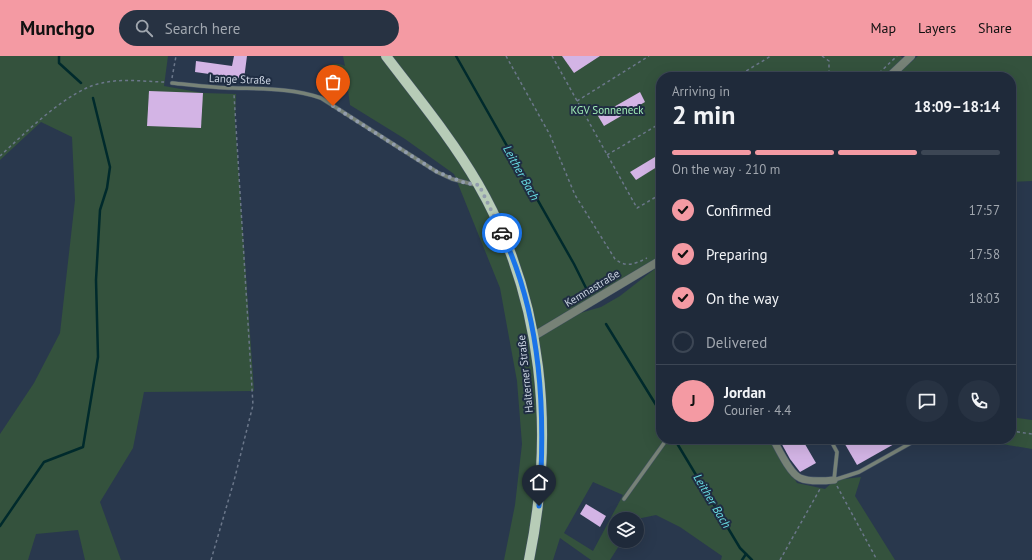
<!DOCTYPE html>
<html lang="en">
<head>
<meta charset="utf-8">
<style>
  :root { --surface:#1f2a3a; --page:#273242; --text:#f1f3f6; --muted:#a1a7af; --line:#3c4654; --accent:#f49aa3 }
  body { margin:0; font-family:"PT Sans",sans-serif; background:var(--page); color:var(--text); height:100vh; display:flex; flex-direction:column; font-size:15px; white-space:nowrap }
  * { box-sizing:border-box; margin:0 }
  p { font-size:13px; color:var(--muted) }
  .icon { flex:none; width:22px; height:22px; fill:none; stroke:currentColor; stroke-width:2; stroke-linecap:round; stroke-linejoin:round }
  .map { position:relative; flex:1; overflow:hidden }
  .drawer { position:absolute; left:656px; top:16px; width:360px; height:372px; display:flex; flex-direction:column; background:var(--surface); border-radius:16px; box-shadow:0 4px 16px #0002,0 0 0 1px var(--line) }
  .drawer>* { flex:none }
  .fabs { position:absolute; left:608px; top:456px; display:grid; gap:8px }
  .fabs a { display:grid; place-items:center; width:36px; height:36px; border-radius:50%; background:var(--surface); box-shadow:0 4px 16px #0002,0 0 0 1px var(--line); font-size:20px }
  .pin { position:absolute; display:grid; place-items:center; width:34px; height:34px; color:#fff; margin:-41px -17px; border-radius:50% 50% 50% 0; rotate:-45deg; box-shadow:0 0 4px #0007 }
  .pin .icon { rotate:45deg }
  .courier { position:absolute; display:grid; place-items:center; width:40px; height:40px; margin:-20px; border:3px solid #1a73e8; border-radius:50%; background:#fff; color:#222; box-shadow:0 1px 5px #0007 }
  .headline em { font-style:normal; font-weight:700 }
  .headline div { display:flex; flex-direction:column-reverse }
  .headline { display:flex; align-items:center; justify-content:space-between; height:68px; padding:0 16px }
  h1 { font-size:26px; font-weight:700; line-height:30px }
  .bar { display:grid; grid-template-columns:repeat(4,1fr); gap:6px 4px; align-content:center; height:48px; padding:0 16px }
  .bar i { height:5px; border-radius:3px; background:var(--line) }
  .bar .active { background:var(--accent) }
  .bar p { grid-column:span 4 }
  .line { display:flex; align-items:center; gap:10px; padding:0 16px; border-top:1px solid var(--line) }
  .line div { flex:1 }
  .round { display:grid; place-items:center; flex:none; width:42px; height:42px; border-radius:21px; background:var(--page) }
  ol { padding:0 16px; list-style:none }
  li { display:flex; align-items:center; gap:12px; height:44px }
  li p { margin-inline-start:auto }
  li .icon { padding:4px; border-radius:50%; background:var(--accent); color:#111; stroke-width:4 }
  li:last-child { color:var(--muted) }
  li i { width:22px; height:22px; border:2px solid var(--line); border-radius:50% }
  header { display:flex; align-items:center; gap:24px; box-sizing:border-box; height:56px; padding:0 20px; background:var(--accent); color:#111 }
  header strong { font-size:19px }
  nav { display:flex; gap:22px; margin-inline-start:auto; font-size:14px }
  .search { width:280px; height:36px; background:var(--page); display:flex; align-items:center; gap:10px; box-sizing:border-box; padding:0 14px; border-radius:22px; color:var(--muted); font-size:15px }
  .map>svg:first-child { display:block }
  .green { fill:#34523d; fill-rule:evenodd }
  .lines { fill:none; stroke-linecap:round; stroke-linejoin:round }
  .stream { stroke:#002a2c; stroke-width:2.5 }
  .building { fill:#d3b4e5 }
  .service-casing { stroke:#465468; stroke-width:4.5 }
  .minor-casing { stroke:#465468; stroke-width:8 }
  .tertiary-casing { stroke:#465468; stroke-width:9 }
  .primary-casing { stroke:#465468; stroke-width:11 }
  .path { stroke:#6b778a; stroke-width:1.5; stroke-dasharray:3 3; stroke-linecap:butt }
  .service { stroke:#778277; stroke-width:3.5 }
  .minor { stroke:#778277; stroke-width:7 }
  .tertiary { stroke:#778277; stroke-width:8 }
  .primary { stroke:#b7ccb7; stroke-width:10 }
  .done { stroke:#929dad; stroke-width:4; stroke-dasharray:0 7.2 }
  .route { stroke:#1a73e8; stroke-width:5 }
  .labels { text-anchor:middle; stroke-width:4; stroke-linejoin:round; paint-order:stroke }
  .street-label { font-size:11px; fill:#cad3e1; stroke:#1f2d42 }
  .park-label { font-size:11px; fill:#a0ecb6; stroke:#1f2d42 }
  .water-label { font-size:12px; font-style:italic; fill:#68dce2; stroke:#1f2d42 }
</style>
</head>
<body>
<header>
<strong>Munchgo</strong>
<div class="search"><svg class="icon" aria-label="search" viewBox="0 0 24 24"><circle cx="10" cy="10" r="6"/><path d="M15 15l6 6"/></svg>Search here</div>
<nav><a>Map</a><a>Layers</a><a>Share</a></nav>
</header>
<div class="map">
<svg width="1032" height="504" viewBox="0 0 1032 504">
  <rect width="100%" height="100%" fill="#29384d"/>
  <g class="green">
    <polygon points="0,0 168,0 164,30 203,37 236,38 235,63 254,335 144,336 133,392 100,446 121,504 85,504 78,474 36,478 28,504 0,504 0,378 34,327 60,277 75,144 72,81 41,66 0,104"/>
    <path d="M343,0h40l82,107 38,75 32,98 28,-18 38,-11 19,-11 41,-32v175h110l26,44 28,6 10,-9 26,-3 -6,19 40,64h-174l1,-4 -42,-29 -24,-12 -19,4h-22v22h7l-12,19h-19l-31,-22 -7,22h-49l11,-55 7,-61 -5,-63 -17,-93 -46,-114 -49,-35 -55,-34 -4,-30c-3,5 -5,9 -11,9 -19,-1 -13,-28 10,-18zM593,426l30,13 -30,56 -29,-18z"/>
    <polygon points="388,0 900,0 910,7 918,0 1032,0 1032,125 1011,126 1011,21 661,21 661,203 535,279 483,133"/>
    <polygon points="1011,361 1032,364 1032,393 972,383 1011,383"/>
  </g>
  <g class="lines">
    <g class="stream">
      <polyline points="59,0 59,7 81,27"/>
      <polyline points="456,0 574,208 587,234"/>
      <polyline points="606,268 661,357"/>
      <polyline points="675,384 740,492 752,504"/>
      <polyline points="0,470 44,406 83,391 98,301 96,224 100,154 107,132 110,111 93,42"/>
      <polyline points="742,504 746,498"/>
    </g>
  </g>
  <g class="building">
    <polygon points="234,0 247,0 244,23 195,16 196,5 232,10"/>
    <polygon points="562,0 600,0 574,17"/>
    <polygon points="149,35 203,37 201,72 147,70"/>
    <polygon points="640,36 645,46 604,70 598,60"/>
    <polygon points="655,101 660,109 636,124 630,116"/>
    <polygon points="779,383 802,383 816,407 800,416 790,403"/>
    <polygon points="842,383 903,383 857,409"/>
    <polygon points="586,448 606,460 600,471 580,458"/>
  </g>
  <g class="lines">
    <g class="service-casing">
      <g id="service">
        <path d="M172,27c20,2 40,5 61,5 30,1 59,0 88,10l116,74 15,7 24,6"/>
        <polyline points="830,383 837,396 834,424 859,416 918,383"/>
        <polyline points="624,443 667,383"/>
      </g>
    </g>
    <g class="minor-casing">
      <path id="minor" d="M773,383c5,9 17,35 27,39 9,4 24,3 34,2"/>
    </g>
    <g class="tertiary-casing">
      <g id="tertiary">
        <polyline points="889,21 911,0"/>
        <polyline points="534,280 661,204"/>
      </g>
    </g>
    <g class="primary-casing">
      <path id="primary" d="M386,0c32,42 66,83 92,128 66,114 77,249 51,376"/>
    </g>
    <g class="path">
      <path d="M506,0l44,79 25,60 40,64c11,9 20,5 32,-1"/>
      <polyline points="552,0 637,152 661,138"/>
      <polyline points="822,0 829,5 829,21"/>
      <polyline points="736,21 771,0"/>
      <polyline points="875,21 897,0"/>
      <polyline points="172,22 176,0"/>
      <polyline points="577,45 649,0"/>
      <polyline points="607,99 661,67"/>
      <path d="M0,100c25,-23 69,-67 102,-73 21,-5 44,-1 65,-1"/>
      <polyline points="1011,375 1032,378"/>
      <polyline points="837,430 877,504"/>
      <polyline points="211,504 234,425 253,349 234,38"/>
      <polyline points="780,504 820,433"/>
    </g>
    <use href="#service" class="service"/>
    <use href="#minor" class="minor"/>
    <use href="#tertiary" class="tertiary"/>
    <use href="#primary" class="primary"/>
  </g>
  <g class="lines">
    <polyline class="done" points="333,50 437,116 465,127 479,129 502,177"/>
    <path class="route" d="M502,177c40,85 44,181 37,273"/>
  </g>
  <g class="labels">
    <g class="street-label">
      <text transform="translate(240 23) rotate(2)" y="4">Lange Straße</text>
      <text transform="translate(592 232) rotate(-31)" y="4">Kemnastraße</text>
      <text transform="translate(525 318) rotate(-96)" y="4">Halterner Straße</text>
    </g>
    <g class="park-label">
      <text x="607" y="58">KGV Sonneneck</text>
    </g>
    <g class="water-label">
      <text transform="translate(521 117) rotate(61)" y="4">Leither Bach</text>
      <text transform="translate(712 445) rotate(59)" y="4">Leither Bach</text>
    </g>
  </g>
</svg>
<div class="fabs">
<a><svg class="icon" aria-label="layers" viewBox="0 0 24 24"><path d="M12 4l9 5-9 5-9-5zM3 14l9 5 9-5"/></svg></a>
</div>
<div class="pin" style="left:333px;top:50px;background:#ea580c"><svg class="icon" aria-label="bag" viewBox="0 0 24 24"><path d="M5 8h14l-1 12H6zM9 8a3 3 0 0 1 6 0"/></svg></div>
<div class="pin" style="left:539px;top:450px;background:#1f2937"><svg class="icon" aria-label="home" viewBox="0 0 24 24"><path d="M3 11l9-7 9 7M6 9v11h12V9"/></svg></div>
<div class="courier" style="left:502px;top:177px"><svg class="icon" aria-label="car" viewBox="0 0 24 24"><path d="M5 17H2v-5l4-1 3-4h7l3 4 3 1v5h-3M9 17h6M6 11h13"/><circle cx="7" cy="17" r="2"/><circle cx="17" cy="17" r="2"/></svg></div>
<section class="drawer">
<div class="headline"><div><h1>2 min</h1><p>Arriving in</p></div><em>18:09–18:14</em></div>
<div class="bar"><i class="active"></i><i class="active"></i><i class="active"></i><i></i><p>On the way · 210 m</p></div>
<ol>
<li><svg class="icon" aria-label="check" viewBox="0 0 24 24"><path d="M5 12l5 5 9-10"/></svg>Confirmed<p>17:57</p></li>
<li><svg class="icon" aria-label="check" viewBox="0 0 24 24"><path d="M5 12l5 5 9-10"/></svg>Preparing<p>17:58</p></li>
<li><svg class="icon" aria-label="check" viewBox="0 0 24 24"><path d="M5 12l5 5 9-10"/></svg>On the way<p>18:03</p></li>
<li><i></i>Delivered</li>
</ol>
<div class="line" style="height:72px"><b class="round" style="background:var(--accent);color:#111">J</b><div><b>Jordan</b><p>Courier · 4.4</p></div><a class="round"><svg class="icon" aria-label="chat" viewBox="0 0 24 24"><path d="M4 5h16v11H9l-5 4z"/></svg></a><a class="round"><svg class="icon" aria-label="phone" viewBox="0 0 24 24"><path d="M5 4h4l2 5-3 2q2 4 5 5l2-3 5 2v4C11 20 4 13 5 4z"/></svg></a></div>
</section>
</div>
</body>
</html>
